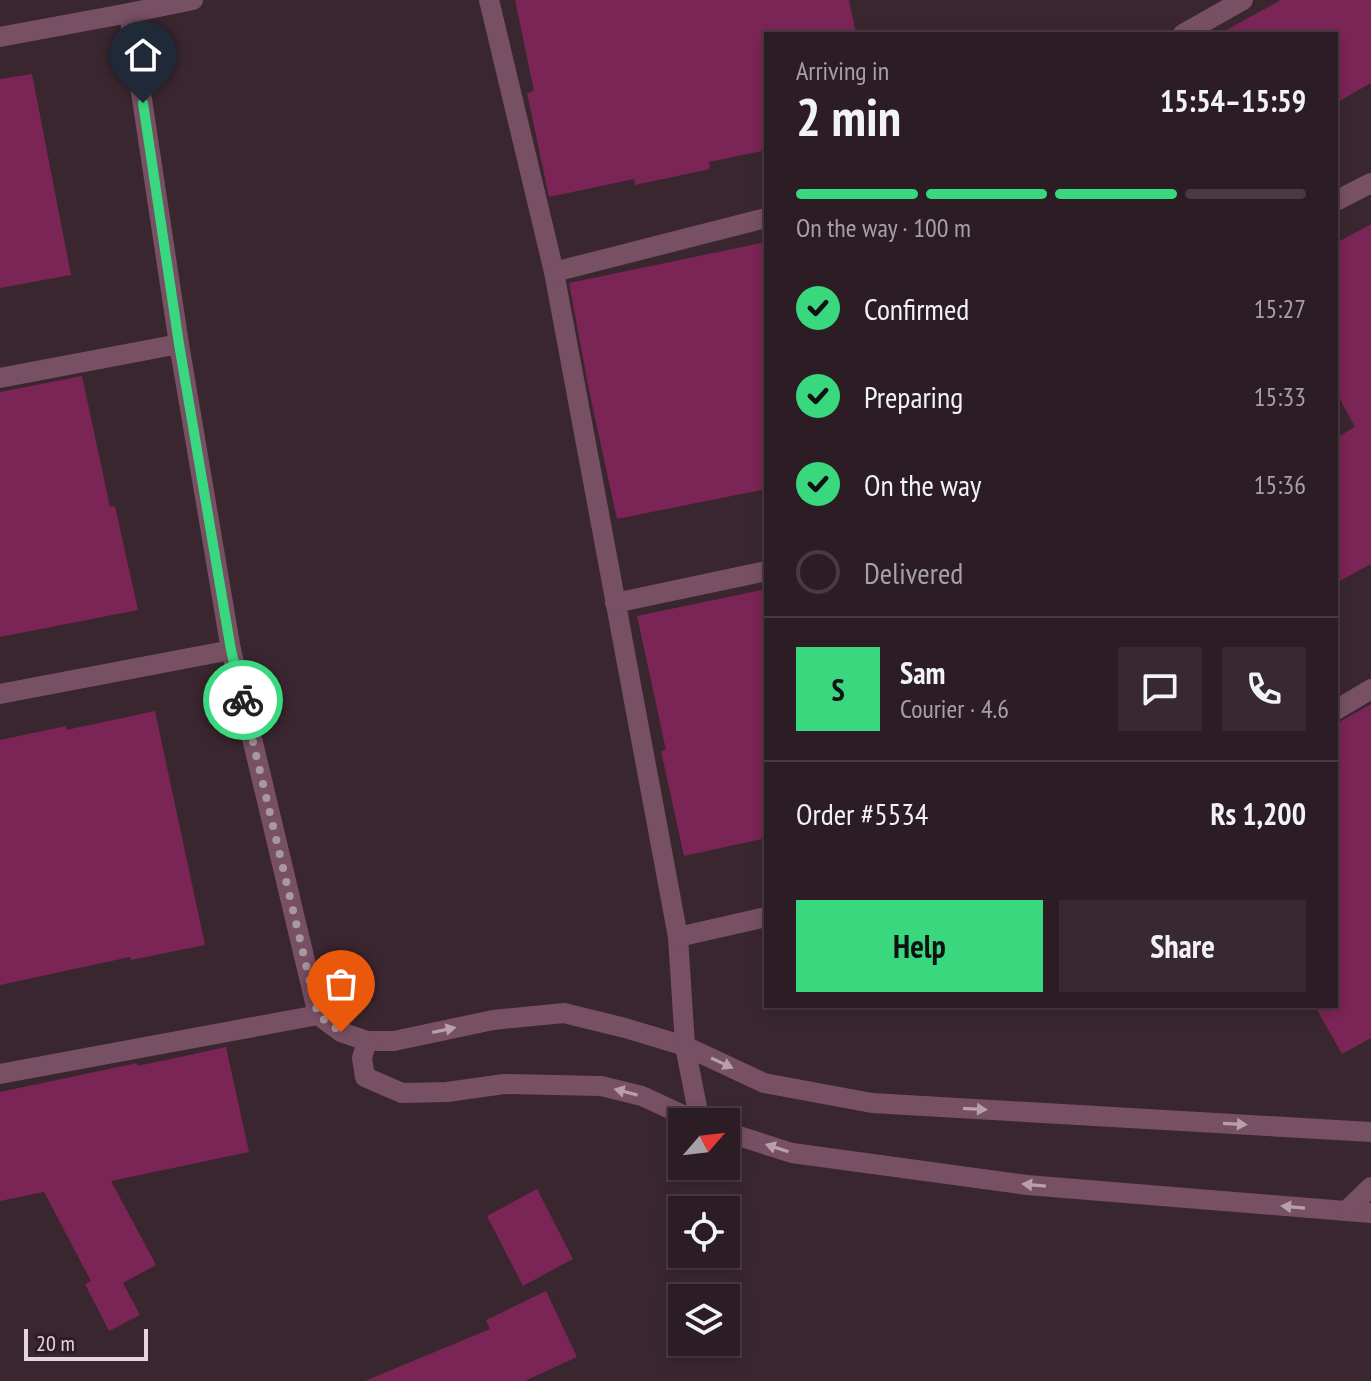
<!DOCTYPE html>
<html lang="en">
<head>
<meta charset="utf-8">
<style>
  :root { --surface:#2c1c23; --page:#382930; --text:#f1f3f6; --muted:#a6a1a6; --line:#483a41; --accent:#39d87f }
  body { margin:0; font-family:"PT Sans Narrow",sans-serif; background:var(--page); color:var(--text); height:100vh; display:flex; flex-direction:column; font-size:30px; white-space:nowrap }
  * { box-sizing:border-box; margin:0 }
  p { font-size:26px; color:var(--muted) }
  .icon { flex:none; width:44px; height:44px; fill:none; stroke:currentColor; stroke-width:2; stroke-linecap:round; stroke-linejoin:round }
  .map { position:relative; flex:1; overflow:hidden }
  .drawer { position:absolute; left:764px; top:32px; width:574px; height:976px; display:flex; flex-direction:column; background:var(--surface); border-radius:0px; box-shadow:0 4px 12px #0003,0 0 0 2px var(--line) }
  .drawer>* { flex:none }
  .needle { width:52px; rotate:62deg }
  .controls { position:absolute; left:668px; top:1108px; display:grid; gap:16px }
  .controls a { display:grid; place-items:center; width:72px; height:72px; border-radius:0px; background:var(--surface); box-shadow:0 4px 12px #0003,0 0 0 2px var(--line); font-size:40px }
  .scale { position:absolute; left:24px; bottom:20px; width:124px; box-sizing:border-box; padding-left:8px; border:4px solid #e3d5db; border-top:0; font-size:22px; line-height:28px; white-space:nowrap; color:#e3d5db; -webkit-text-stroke:6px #2f1c25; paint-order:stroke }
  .pin { position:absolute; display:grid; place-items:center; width:68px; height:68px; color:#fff; margin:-82px -34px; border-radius:50% 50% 50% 0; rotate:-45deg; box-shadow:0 0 8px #0007 }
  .pin .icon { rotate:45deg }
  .courier { position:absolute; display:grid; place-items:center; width:80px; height:80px; margin:-40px; border:6px solid #39d87f; border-radius:50%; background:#fff; color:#222; box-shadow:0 2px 10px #0007 }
  .headline em { font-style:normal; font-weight:700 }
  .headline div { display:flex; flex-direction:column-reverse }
  .headline { display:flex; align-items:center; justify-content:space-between; height:136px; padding:0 32px }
  h1 { font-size:52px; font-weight:700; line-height:60px }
  .bar { display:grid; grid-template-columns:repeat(4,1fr); gap:12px 8px; align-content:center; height:96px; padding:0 32px }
  .bar i { height:10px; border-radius:6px; background:var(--line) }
  .bar .active { background:var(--accent) }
  .bar p { grid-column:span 4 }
  .line { display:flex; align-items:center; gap:20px; padding:0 32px; border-top:2px solid var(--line) }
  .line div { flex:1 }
  .round { display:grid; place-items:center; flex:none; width:84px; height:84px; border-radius:0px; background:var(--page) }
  ol { padding:0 32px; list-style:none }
  li { display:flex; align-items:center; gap:24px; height:88px }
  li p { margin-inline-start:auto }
  li .icon { padding:8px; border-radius:50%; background:var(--accent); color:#111; stroke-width:4 }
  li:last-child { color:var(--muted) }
  li i { width:44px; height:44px; border:4px solid var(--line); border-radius:50% }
  .action { display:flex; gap:16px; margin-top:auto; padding:16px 32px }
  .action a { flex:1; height:92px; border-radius:0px; background:var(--accent); color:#111; font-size:32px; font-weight:700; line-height:92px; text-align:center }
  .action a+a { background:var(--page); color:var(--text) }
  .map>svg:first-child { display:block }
  .building { fill:#7a2555 }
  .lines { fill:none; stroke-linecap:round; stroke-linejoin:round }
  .minor { stroke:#775063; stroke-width:20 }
  .oneway { fill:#b8a0ab }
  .done { stroke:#a8989f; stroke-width:8; stroke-dasharray:0 14.4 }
  .route { stroke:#39d87f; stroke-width:10 }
</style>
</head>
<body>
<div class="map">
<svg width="1371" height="1381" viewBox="0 0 1371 1381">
  <rect width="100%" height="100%" fill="#3a262f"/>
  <g class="building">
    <polygon points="515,0 849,0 856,34 766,34 766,150 709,162 710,169 635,185 634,179 549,197 527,93 534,91"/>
    <polygon points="1281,0 1371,0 1371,83 1336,103 1336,34 1219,34"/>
    <polygon points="32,74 71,275 0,288 0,79"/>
    <polygon points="1371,224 1371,564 1336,583 1336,438 1355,427 1336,392 1336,243"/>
    <polygon points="766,242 766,489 617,519 589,390 569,283"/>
    <polygon points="82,376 110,507 115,506 138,610 0,637 0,392"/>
    <polygon points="766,589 766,838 684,856 661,751 666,750 637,616"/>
    <polygon points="1371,704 1371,1038 1342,1054 1315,1006 1336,1006 1336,724"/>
    <polygon points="155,711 205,945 131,960 130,957 0,985 0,740 66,726 66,730"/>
    <polygon points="226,1047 249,1152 111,1181 156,1265 123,1283 140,1315 109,1331 85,1284 91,1281 44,1192 0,1201 0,1092 137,1063 138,1066"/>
    <polygon points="537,1189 573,1259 523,1286 487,1216"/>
    <polygon points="546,1291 577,1357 525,1381 365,1381 490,1329 486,1320"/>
  </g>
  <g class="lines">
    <g class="minor">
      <polyline points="193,0 129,13 179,344 231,650 318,1015 341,1032 367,1041 394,1041 493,1020 564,1013 625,1028 685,1046 764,1083 872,1103 1371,1132"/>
      <polyline points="489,0 554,272 678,937 685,1046 700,1122"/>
      <polyline points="1183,34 1243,0"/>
      <polyline points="0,37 129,13"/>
      <polyline points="1336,201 1371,183"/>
      <polyline points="554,272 766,218"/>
      <polyline points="0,378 179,344"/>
      <polyline points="615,603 766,571"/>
      <polyline points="0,694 231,650"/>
      <polyline points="1336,710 1371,689"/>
      <polyline points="678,937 766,917"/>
      <polyline points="367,1041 362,1058 365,1077 402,1093 447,1092 504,1084 601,1086 642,1096 698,1122"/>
      <polyline points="0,1074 318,1015"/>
      <polyline points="726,1132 792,1153 1027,1185 1371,1213"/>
      <polyline points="1346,1211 1371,1187"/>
    </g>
  </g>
  <defs><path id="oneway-solid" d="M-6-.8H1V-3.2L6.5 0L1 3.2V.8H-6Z" transform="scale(2)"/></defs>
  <g class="oneway">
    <use href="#oneway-solid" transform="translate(444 1030) rotate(-12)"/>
    <use href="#oneway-solid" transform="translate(722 1063) rotate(25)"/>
    <use href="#oneway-solid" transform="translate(626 1092) rotate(-165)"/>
    <use href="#oneway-solid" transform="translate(975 1109) rotate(3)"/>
    <use href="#oneway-solid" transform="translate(1235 1124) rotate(3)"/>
    <use href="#oneway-solid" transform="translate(777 1148) rotate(-162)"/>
    <use href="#oneway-solid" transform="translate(1034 1185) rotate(-175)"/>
    <use href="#oneway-solid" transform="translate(1293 1207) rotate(-175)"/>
  </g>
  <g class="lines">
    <polyline class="done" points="243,700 318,1015 341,1032"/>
    <polyline class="route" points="143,103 179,344 231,650 243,700"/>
  </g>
</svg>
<div class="controls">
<a><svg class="needle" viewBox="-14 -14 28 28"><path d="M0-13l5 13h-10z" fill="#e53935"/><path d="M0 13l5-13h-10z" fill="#a6a1a6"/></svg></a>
<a><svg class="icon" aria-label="locate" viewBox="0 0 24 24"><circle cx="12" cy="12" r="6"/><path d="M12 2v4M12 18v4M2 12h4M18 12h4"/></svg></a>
<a><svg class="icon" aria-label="layers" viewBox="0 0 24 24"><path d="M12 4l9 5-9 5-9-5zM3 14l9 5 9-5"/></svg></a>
</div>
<div class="scale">20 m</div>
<div class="pin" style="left:341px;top:1032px;background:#ea580c"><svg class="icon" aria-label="bag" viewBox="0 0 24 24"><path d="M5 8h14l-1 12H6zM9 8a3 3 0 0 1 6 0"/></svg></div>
<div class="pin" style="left:143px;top:103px;background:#1f2937"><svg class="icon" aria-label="home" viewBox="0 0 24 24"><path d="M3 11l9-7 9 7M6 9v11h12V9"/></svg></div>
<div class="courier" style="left:243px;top:700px"><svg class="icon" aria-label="bike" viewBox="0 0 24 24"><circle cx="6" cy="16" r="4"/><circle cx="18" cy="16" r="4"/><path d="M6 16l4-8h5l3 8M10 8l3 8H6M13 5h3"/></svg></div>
<section class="drawer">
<div class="headline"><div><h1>2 min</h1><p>Arriving in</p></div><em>15:54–15:59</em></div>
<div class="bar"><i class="active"></i><i class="active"></i><i class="active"></i><i></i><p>On the way · 100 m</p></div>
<ol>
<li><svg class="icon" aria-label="check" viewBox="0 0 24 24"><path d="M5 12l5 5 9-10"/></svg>Confirmed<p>15:27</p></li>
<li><svg class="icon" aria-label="check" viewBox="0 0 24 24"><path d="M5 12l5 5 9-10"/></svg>Preparing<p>15:33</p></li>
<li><svg class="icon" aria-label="check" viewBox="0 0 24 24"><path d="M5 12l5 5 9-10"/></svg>On the way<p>15:36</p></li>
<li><i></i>Delivered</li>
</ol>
<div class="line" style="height:144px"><b class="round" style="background:var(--accent);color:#111">S</b><div><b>Sam</b><p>Courier · 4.6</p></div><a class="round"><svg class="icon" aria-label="chat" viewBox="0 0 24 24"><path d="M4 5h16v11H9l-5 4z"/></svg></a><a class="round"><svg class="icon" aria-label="phone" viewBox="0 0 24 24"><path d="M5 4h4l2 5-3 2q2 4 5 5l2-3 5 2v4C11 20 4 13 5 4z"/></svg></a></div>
<div class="line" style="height:104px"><div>Order #5534</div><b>Rs 1,200</b></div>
<div class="action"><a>Help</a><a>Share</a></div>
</section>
</div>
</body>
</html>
